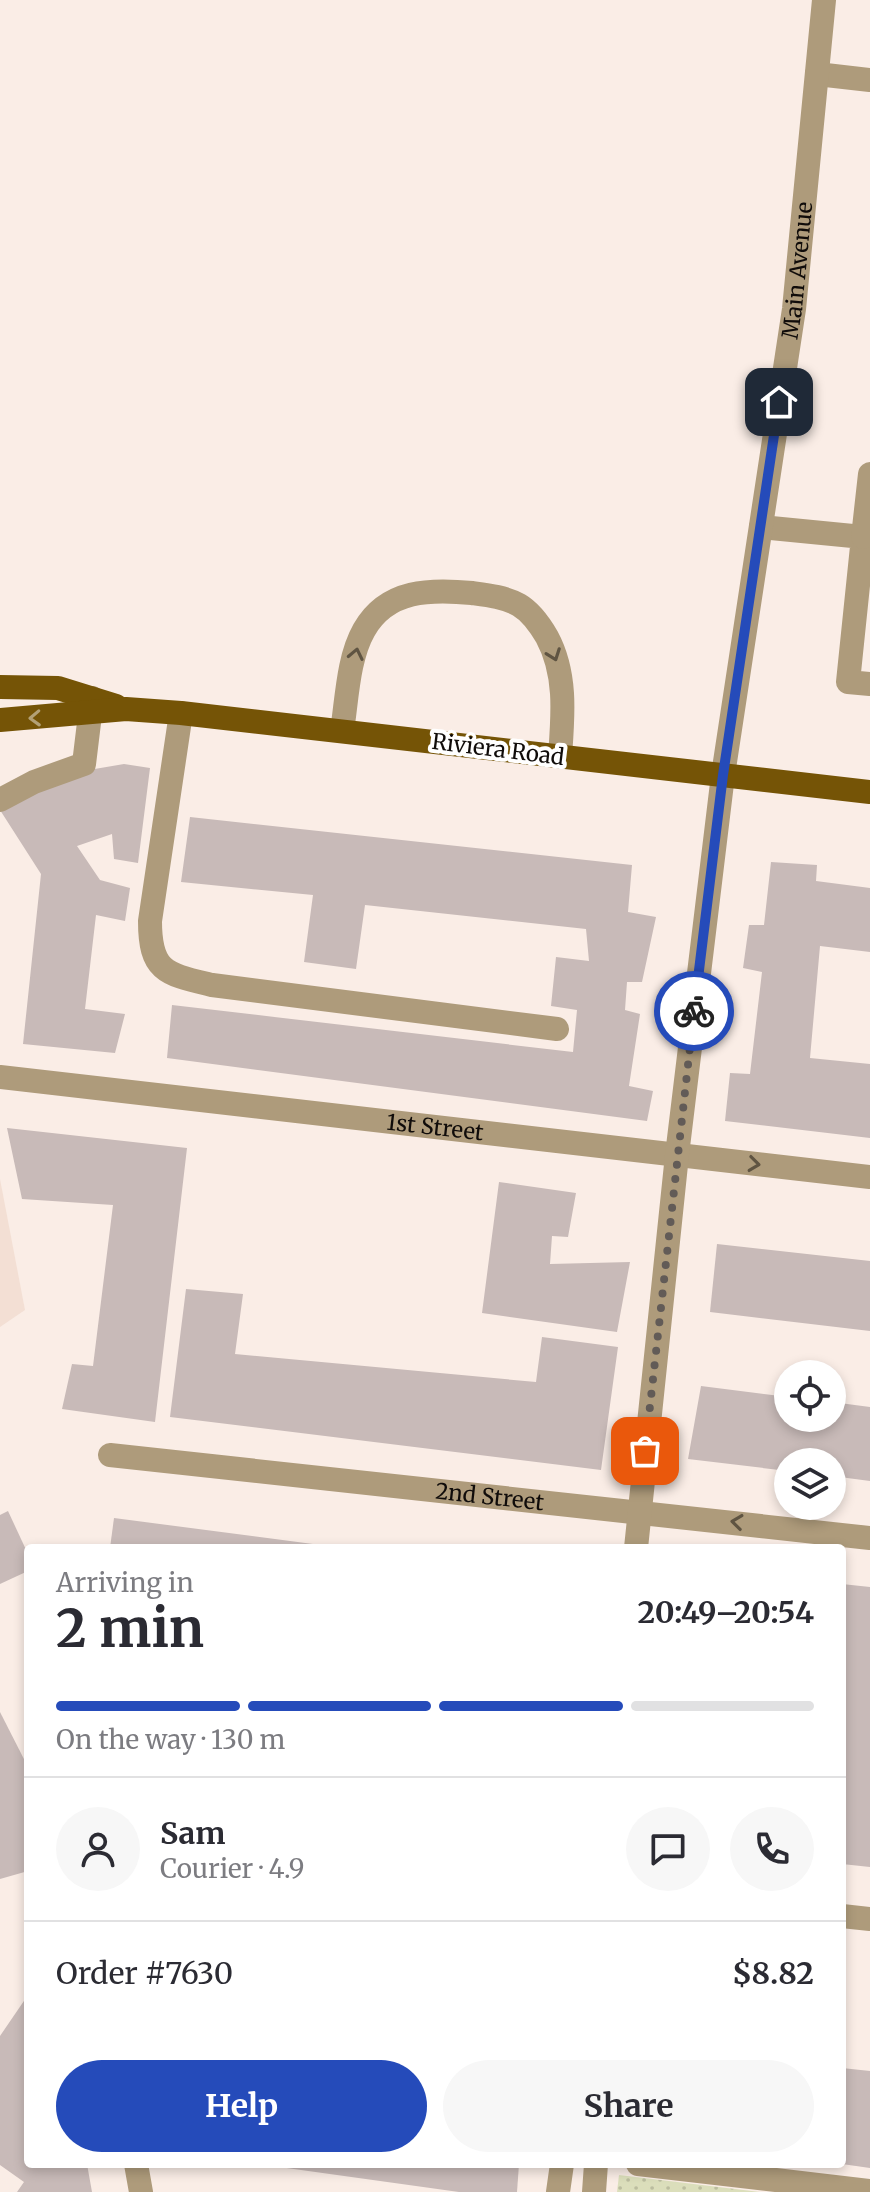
<!DOCTYPE html>
<html lang="en">
<head>
<meta charset="utf-8">
<style>
  :root { --surface:#fff; --page:#f7f7f7; --text:#2b2b33; --muted:#7c7c81; --line:#e1e1e2; --accent:#254bba }
  body { margin:0; font-family:Merriweather,serif; background:var(--page); color:var(--text); height:100vh; display:flex; flex-direction:column; font-size:30px; white-space:nowrap }
  * { box-sizing:border-box; margin:0 }
  p { font-size:26px; color:var(--muted) }
  .icon { flex:none; width:44px; height:44px; fill:none; stroke:currentColor; stroke-width:2; stroke-linecap:round; stroke-linejoin:round }
  .map { position:relative; flex:1; overflow:hidden }
  .side { position:absolute; left:24px; top:1544px; width:822px; height:624px; display:flex; flex-direction:column; background:var(--surface); border-radius:8px; box-shadow:0 4px 12px #0003 }
  .side>* { flex:none }
  .fabs { position:absolute; left:774px; top:1360px; display:grid; gap:16px }
  .fabs a { display:grid; place-items:center; width:72px; height:72px; border-radius:50%; background:var(--surface); box-shadow:0 4px 12px #0003; font-size:40px }
  .pin { position:absolute; display:grid; place-items:center; width:68px; height:68px; color:#fff; margin:-34px; border-radius:16px; box-shadow:0 4px 12px #0006 }
  .courier { position:absolute; display:grid; place-items:center; width:80px; height:80px; margin:-40px; border:6px solid #254bba; border-radius:50%; background:#fff; color:#222; box-shadow:0 2px 10px #0007 }
  .headline em { font-style:normal; font-weight:700 }
  .headline div { display:flex; flex-direction:column-reverse }
  .headline { display:flex; align-items:center; justify-content:space-between; height:136px; padding:0 32px }
  h1 { font-size:52px; font-weight:700; line-height:60px }
  .bar { display:grid; grid-template-columns:repeat(4,1fr); gap:12px 8px; align-content:center; height:96px; padding:0 32px }
  .bar i { height:10px; border-radius:6px; background:var(--line) }
  .bar .current { background:var(--accent) }
  .bar p { grid-column:span 4 }
  .line { display:flex; align-items:center; gap:20px; padding:0 32px; border-top:2px solid var(--line) }
  .line div { flex:1 }
  .round { display:grid; place-items:center; flex:none; width:84px; height:84px; border-radius:42px; background:var(--page) }
  .button { display:flex; gap:16px; margin-top:auto; padding:16px 32px }
  .button a { flex:1; height:92px; border-radius:48px; background:var(--accent); color:#fff; font-size:32px; font-weight:700; line-height:92px; text-align:center }
  .button a+a { background:var(--page); color:var(--text) }
  .map>svg:first-child { display:block }
  .built { fill:#f3dfd4 }
  .park { fill:url(#park-dots) }
  .building { fill:#c8bab8 }
  .lines { fill:none; stroke-linecap:round; stroke-linejoin:round }
  .minor { stroke:#ae9b7b; stroke-width:24 }
  .major { stroke:#755406; stroke-width:24 }
  .oneway { stroke:#5f5442 }
  .oneway2 { stroke:#b3a176 }
  .done { stroke:#625b57; stroke-width:8; stroke-dasharray:0 14.4 }
  .route { stroke:#254bba; stroke-width:10 }
  .labels { text-anchor:middle; stroke-width:8; stroke-linejoin:round; paint-order:stroke }
  .street-label { font-size:22px; fill:#100c0a; stroke:#fff }
</style>
</head>
<body>
<div class="map">
<svg width="870" height="2192" viewBox="0 0 870 2192">
  <defs>
    <pattern id="park-dots" width="8" height="8" patternUnits="userSpaceOnUse" patternTransform="scale(2)"><rect width="8" height="8" fill="#dbdebb"/><path d="M2 2h.1M6 6h.1" fill="none" stroke="#bbbd9f" stroke-width="1.8" stroke-linecap="round"/></pattern>
  </defs>
  <rect width="100%" height="100%" fill="#faede6"/>
  <polygon class="built" points="0,1179 25,1310 0,1327"/>
  <polygon class="park" points="619,2175 760,2192 617,2192"/>
  <g class="building">
    <polygon points="124,764 150,768 138,863 114,859 112,834 77,846 100,880 130,888 125,921 96,915 85,1009 125,1014 115,1053 23,1044 41,874 0,810 77,772"/>
    <polygon points="190,817 632,865 628,912 656,917 642,982 627,982 625,1010 640,1014 629,1086 653,1091 647,1121 167,1058 172,1005 573,1052 577,1010 551,1006 556,957 589,961 586,929 365,905 356,969 304,962 313,895 181,882"/>
    <polygon points="771,862 817,865 816,881 870,888 870,952 820,946 810,1058 870,1064 870,1138 725,1121 730,1073 750,1074 762,972 743,968 749,925 764,925"/>
    <polygon points="7,1128 187,1148 155,1422 62,1409 72,1364 93,1366 113,1205 22,1199"/>
    <polygon points="499,1182 576,1193 568,1237 552,1236 550,1264 630,1262 617,1332 482,1313"/>
    <polygon points="717,1244 870,1261 870,1331 710,1312"/>
    <polygon points="186,1289 243,1294 235,1354 536,1382 542,1337 618,1347 601,1470 170,1417"/>
    <polygon points="701,1386 788,1397 788,1418 832,1418 832,1402 870,1407 870,1481 832,1476 832,1462 788,1462 788,1471 688,1459"/>
    <polygon points="8,1511 28,1554 28,1571 0,1584 0,1515"/>
    <polygon points="114,1518 328,1546 328,1548 110,1548"/>
    <polygon points="842,1584 870,1587 870,1867 842,1864"/>
    <polygon points="0,1712 28,1767 28,1871 0,1879"/>
    <polygon points="28,1995 28,2164 87,2164 92,2192 17,2192 24,2182 0,2165 0,2036"/>
    <polygon points="842,2068 870,2071 870,2168 842,2164"/>
    <polygon points="258,2164 519,2164 517,2192 459,2192"/>
  </g>
  <g class="lines">
    <g class="minor">
      <polyline points="817,74 870,80"/>
      <polyline points="761,527 863,537 848,682 870,684"/>
      <polyline points="863,537 870,474"/>
      <path d="M181,713l-31,208c0,51 16,53 62,64l345,44"/>
      <path d="M342,731c5,-32 6,-73 22,-101 23,-41 67,-41 108,-37 15,2 33,4 47,12 12,7 21,20 28,32 20,37 16,79 13,119"/>
      <polyline points="0,800 34,782 84,764 92,698"/>
      <path id="s1" d="M0,1077l870,100"/>
      <path id="s2" d="M110,1455l760,83"/>
      <path id="s3" d="M636,1548l41,-393 46,-380 71,-466 30,-309"/>
      <polyline points="842,1916 870,1919"/>
      <polyline points="136,2164 141,2192"/>
      <polyline points="638,2164 870,2191"/>
      <polyline points="558,2192 562,2164"/>
      <polyline points="594,2192 596,2164"/>
    </g>
    <g class="major">
      <polyline points="0,687 58,688 116,706"/>
      <polyline points="0,720 126,709 181,713 870,792"/>
    </g>
  </g>
  <defs><path id="oneway-chevron" d="M-2-3.5L2.5 0L-2 3.5" fill="none" stroke-width="1.6" stroke-linecap="round" stroke-linejoin="round" transform="scale(2)"/></defs>
  <g class="oneway">
    <use href="#oneway-chevron" transform="translate(356 654) rotate(-78)"/>
    <use href="#oneway-chevron" transform="translate(554 655) rotate(70)"/>
    <use href="#oneway-chevron" transform="translate(754 1164) rotate(7)"/>
    <use href="#oneway-chevron" transform="translate(737 1522) rotate(-173)"/>
  </g>
  <use class="oneway2" href="#oneway-chevron" transform="translate(35 718) rotate(178)"/>
  <g class="lines">
    <polyline class="done" points="645,1451 694,1011"/>
    <polyline class="route" points="694,1011 723,775 779,402"/>
  </g>
  <g class="labels">
    <g class="street-label">
      <text dy="8" stroke="none"><textPath href="#s3" startOffset="1288">Main Avenue</textPath></text>
      <text transform="translate(498 749) rotate(7)" y="8">Riviera Road</text>
      <text dy="8" stroke="none"><textPath href="#s1" startOffset="438">1st Street</textPath></text>
      <text dy="8" stroke="none"><textPath href="#s2" startOffset="382">2nd Street</textPath></text>
    </g>
  </g>
</svg>
<div class="fabs">
<a><svg class="icon" aria-label="locate" viewBox="0 0 24 24"><circle cx="12" cy="12" r="6"/><path d="M12 2v4M12 18v4M2 12h4M18 12h4"/></svg></a>
<a><svg class="icon" aria-label="layers" viewBox="0 0 24 24"><path d="M12 4l9 5-9 5-9-5zM3 14l9 5 9-5"/></svg></a>
</div>
<div class="pin" style="left:645px;top:1451px;background:#ea580c"><svg class="icon" aria-label="bag" viewBox="0 0 24 24"><path d="M5 8h14l-1 12H6zM9 8a3 3 0 0 1 6 0"/></svg></div>
<div class="pin" style="left:779px;top:402px;background:#1f2937"><svg class="icon" aria-label="home" viewBox="0 0 24 24"><path d="M3 11l9-7 9 7M6 9v11h12V9"/></svg></div>
<div class="courier" style="left:694px;top:1011px"><svg class="icon" aria-label="bike" viewBox="0 0 24 24"><circle cx="6" cy="16" r="4"/><circle cx="18" cy="16" r="4"/><path d="M6 16l4-8h5l3 8M10 8l3 8H6M13 5h3"/></svg></div>
<section class="side">
<div class="headline"><div><h1>2 min</h1><p>Arriving in</p></div><em>20:49–20:54</em></div>
<div class="bar"><i class="current"></i><i class="current"></i><i class="current"></i><i></i><p>On the way · 130 m</p></div>
<div class="line" style="height:144px"><a class="round"><svg class="icon" aria-label="person" viewBox="0 0 24 24"><circle cx="12" cy="8" r="4"/><path d="M4 21q1-7 8-7t8 7"/></svg></a><div><b>Sam</b><p>Courier · 4.9</p></div><a class="round"><svg class="icon" aria-label="chat" viewBox="0 0 24 24"><path d="M4 5h16v11H9l-5 4z"/></svg></a><a class="round"><svg class="icon" aria-label="phone" viewBox="0 0 24 24"><path d="M5 4h4l2 5-3 2q2 4 5 5l2-3 5 2v4C11 20 4 13 5 4z"/></svg></a></div>
<div class="line" style="height:104px"><div>Order #7630</div><b>$8.82</b></div>
<div class="button"><a>Help</a><a>Share</a></div>
</section>
</div>
</body>
</html>
